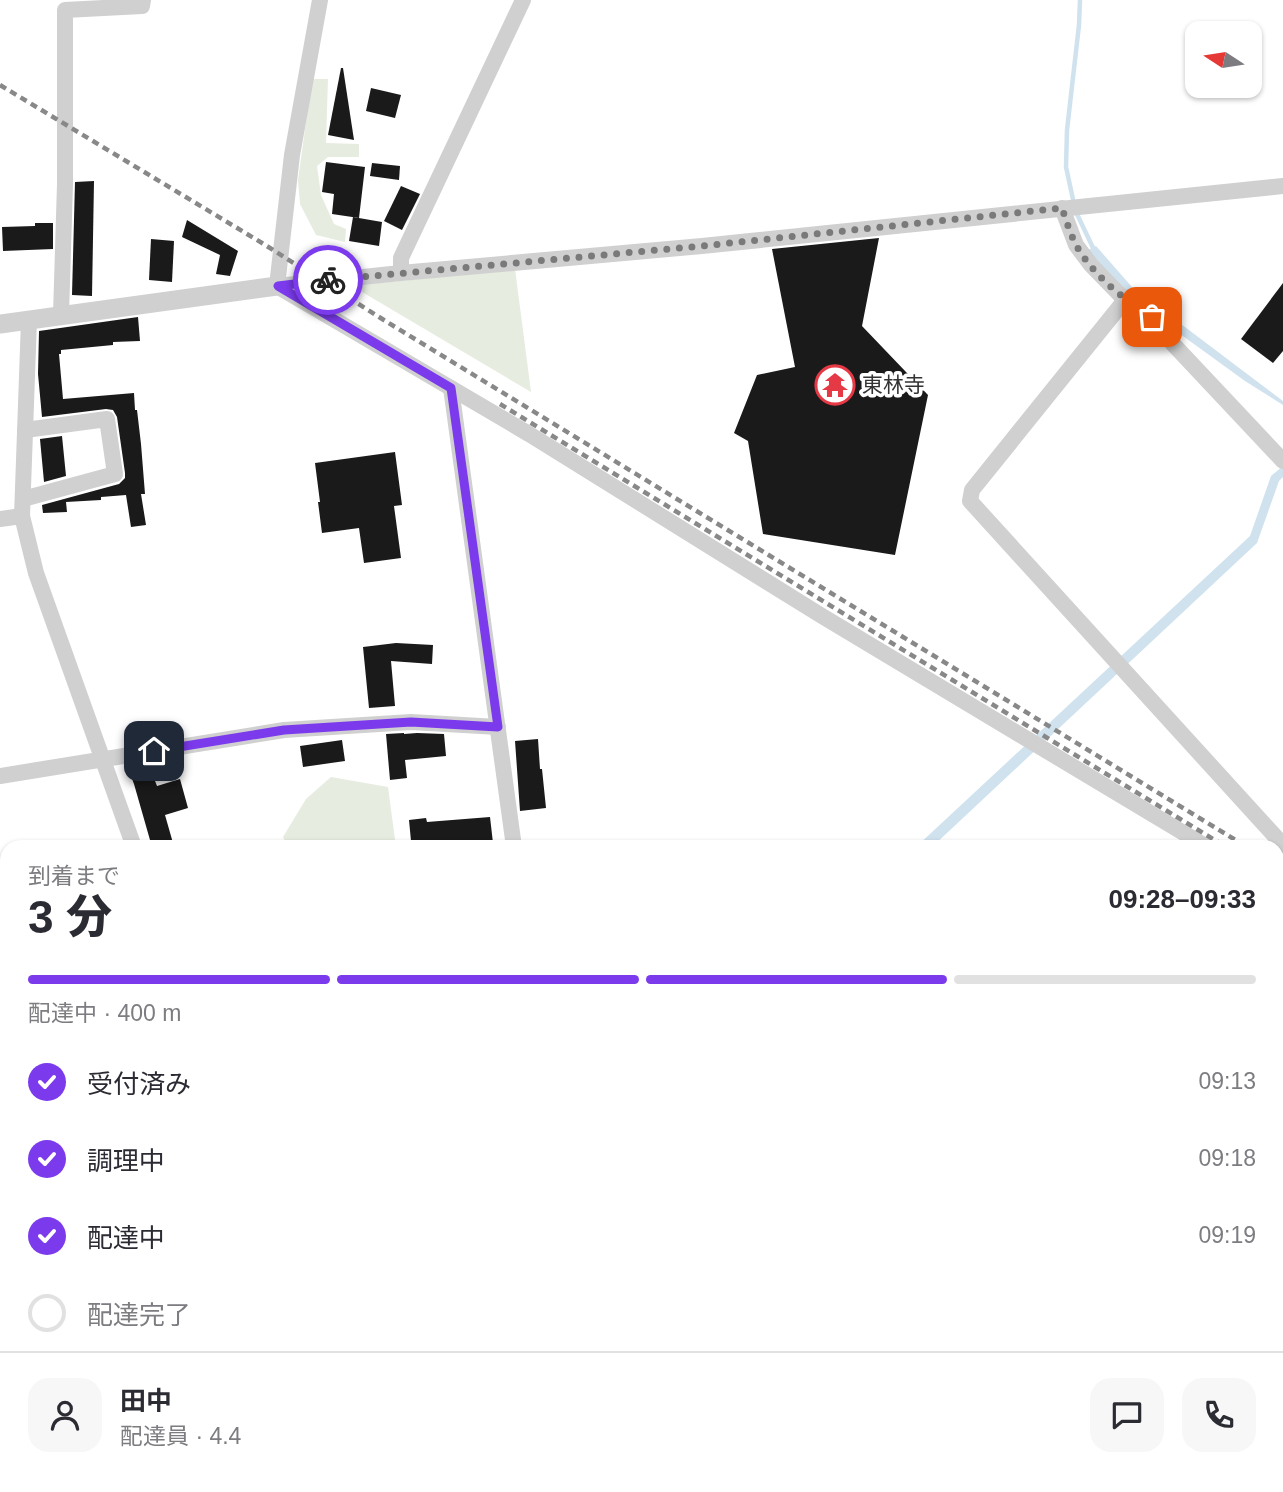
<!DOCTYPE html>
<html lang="ja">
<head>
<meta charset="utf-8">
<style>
  :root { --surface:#fff; --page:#f7f7f7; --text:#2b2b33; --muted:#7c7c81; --line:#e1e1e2; --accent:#7c3aed }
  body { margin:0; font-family:Arial,"Noto Sans JP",sans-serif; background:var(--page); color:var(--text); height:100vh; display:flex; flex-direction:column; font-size:26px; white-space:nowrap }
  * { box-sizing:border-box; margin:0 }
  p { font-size:23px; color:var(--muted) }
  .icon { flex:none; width:38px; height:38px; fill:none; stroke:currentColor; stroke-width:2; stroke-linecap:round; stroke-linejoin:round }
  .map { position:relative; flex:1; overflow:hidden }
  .panel { position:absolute; left:0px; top:840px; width:1284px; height:653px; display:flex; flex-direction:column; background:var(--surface); border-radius:21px 21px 0 0; box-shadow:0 2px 5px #0004 }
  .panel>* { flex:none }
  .needle { width:46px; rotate:282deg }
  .tools { position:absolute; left:1185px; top:21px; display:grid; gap:14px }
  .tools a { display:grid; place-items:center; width:77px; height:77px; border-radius:14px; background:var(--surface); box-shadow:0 2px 5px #0004; font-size:35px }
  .pin { position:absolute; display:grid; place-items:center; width:60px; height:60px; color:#fff; margin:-30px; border-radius:14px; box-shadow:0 4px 10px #0006 }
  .courier { position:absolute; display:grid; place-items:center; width:70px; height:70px; margin:-35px; border:5px solid #7c3aed; border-radius:50%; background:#fff; color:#222; box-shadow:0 2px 9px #0007 }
  .overview em { font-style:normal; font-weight:800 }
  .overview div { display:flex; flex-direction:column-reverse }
  .overview { display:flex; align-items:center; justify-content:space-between; height:119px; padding:0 28px }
  h1 { font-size:46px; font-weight:800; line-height:52px }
  .bar { display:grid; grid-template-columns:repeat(4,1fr); gap:10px 7px; align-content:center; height:84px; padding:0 28px }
  .bar i { height:9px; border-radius:5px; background:var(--line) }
  .bar .active { background:var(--accent) }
  .bar p { grid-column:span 4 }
  .line { display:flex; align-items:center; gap:18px; padding:0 28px; border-top:2px solid var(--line) }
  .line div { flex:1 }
  .round { display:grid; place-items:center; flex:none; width:74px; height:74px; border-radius:21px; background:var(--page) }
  ol { padding:0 28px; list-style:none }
  li { display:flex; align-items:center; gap:21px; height:77px }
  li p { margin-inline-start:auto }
  li .icon { padding:7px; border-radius:50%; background:var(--accent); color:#fff; stroke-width:4 }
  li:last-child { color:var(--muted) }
  li i { width:38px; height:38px; border:4px solid var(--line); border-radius:50% }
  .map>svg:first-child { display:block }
  .green { fill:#e6ecdf }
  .water { fill:#cfe2ee }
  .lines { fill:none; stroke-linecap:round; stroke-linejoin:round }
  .stream { stroke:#cfe2ee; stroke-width:4.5 }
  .building { fill:#1a1a1a }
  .minor { stroke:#d0d0d0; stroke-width:16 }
  .tertiary { stroke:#d0d0d0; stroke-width:19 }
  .rail { stroke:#888; stroke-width:4.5; stroke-dasharray:7 5; stroke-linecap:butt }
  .done { stroke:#7a7a7a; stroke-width:7; stroke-dasharray:0 12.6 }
  .route { stroke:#7c3aed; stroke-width:9 }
  .labels { text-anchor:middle; stroke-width:7; stroke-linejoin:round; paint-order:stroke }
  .poi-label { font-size:21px; fill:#333; stroke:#fff; text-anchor:start }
</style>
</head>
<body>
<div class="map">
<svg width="1283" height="1492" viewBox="0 0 1283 1492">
  <rect width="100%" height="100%" fill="#fff"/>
  <g class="green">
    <polygon points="312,79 328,79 326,143 359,144 359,157 328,157 317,166 321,195 334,224 346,229 345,242 316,235 300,204 298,180"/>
    <polygon points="515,269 531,392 352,286"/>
    <polygon points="331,777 388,787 396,847 288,847 283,837 306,799"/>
  </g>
  <g class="water">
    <polygon points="1096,246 1132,287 1283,401 1283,405 1245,381 1125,294 1088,250"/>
    <polygon points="1283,466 1283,477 1279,481 1257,543 932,847 916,847 1250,536 1271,476"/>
  </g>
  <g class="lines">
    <g class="stream">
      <polyline points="1074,204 1066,167 1067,130 1079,25 1080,0"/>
      <polyline points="1076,212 1095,252"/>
      <polyline points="136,1492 145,1486"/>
    </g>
  </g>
  <g class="building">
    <polygon points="341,68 343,68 354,140 328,135"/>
    <polygon points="371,88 401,95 395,118 366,111"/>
    <polygon points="326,162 365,167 359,218 332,214 334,194 322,192"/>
    <polygon points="372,163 400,166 399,180 370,176"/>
    <polygon points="94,181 92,296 72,295 75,182"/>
    <polygon points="401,186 420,194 402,230 384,221"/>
    <polygon points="353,217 382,222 379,246 349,241"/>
    <polygon points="187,220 238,251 230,276 216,274 220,255 182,237"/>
    <polygon points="35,223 53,223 53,249 3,251 2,227 35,226"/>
    <polygon points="879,238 862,326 928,395 895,555 763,534 748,441 734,433 757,375 795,367 772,249"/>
    <polygon points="151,239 174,241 172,282 149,280"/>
    <polygon points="1283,283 1283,351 1273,363 1241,339"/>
    <polygon points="138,317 140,341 113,342 113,345 61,350 61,354 59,354 63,399 134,393 135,410 137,410 141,444 145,494 141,494 146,525 131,527 126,495 101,497 101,500 66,502 67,512 43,513 42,505 119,484 125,478 125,473 117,417 113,410 106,409 42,417 38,374 39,331"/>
    <polygon points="62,436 66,476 44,482 40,439"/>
    <polygon points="395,452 402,505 394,506 401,558 364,563 359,528 322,533 318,502 320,502 315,463"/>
    <polygon points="396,643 433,645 432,664 391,661 395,706 369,708 363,647"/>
    <polygon points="404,733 404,734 417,733 444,734 446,756 405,760 407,778 390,780 386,734"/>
    <polygon points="538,739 540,769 542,769 546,808 520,811 515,741"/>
    <polygon points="342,740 345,761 303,767 300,746"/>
    <polygon points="148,763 157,786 180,779 188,808 165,815 173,843 161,847 152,847 134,784 127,766"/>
    <polygon points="490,817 493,843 449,847 420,847 419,840 411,841 409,820 426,818 427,822"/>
  </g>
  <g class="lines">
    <g class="minor">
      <polyline points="1062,208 1076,245 1091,265 1125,300 1152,317 1173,344 1283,461"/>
      <polyline points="401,273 401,258 523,0"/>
      <polyline points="277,286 529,434 822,616 1207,847"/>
      <polyline points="277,286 401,273 702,246 1283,186"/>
      <polyline points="277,286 292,155 320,0"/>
      <polyline points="1125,300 972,490 970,501 1283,845"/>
      <polyline points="61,315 65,184 65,10 142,6 143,0"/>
      <polyline points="29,320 22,516 36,573 134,847"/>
      <polyline points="451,388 514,847"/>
      <polyline points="23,499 115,474 107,419 25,430"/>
      <polyline points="0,519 22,516"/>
      <polyline points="0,776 284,730 411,722 498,727"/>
      <polyline points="1278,889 1283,893"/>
      <polyline points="0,1042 7,1041"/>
      <polyline points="1278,1160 1283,1155"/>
      <polyline points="1278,1189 1283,1189"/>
      <polyline points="0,1303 7,1302"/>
      <polyline points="371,1486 373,1492"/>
      <polyline points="925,1486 927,1492"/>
      <polyline points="108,1492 117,1486"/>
      <polyline points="438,1492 454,1486"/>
      <polyline points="1057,1492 1058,1486"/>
    </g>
    <polyline class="tertiary" points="0,324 277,286"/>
    <g class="rail">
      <polyline points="0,85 262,243 387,322 1247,847"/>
      <polyline points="500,404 1226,847"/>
      <polyline points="1278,865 1283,868"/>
      <polyline points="1278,878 1283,881"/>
    </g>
  </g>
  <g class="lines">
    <path class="done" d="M328,280l374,-34 360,-38c4,12 8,25 14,37 17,30 47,54 76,72"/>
    <polyline class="route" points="154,751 284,730 411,722 498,727 451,388 278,286 328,280"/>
  </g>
  <defs>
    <g id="temple-ring" transform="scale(2.0125)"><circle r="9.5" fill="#fff" stroke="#e63946" stroke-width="1.5"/><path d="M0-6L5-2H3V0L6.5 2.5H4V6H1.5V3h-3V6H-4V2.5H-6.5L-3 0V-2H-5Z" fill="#e63946"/></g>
  </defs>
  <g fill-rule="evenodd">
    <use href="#temple-ring" x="835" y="385"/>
  </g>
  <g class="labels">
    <g class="poi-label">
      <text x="862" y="392">東林寺</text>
    </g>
  </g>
</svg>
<div class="tools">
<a><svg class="needle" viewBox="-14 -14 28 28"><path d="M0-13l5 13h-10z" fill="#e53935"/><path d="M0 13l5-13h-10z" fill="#7c7c81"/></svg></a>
</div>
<div class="pin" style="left:1152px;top:317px;background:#ea580c"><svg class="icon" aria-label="bag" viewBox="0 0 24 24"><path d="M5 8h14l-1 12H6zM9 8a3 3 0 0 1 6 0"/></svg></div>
<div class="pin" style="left:154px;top:751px;background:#1f2937"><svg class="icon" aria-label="home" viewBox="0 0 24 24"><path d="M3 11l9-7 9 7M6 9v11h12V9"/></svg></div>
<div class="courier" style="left:328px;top:280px"><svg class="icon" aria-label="bike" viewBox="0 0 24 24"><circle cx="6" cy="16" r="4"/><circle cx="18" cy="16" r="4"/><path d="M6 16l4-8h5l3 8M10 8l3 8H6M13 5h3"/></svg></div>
<section class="panel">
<div class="overview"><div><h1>3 分</h1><p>到着まで</p></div><em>09:28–09:33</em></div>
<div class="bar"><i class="active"></i><i class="active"></i><i class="active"></i><i></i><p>配達中 · 400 m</p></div>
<ol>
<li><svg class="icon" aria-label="check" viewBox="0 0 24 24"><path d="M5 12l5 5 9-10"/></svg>受付済み<p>09:13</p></li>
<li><svg class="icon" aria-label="check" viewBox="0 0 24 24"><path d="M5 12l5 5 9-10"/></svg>調理中<p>09:18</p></li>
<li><svg class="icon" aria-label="check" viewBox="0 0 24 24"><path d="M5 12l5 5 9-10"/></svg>配達中<p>09:19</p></li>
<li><i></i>配達完了</li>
</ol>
<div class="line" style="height:126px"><a class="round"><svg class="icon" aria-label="person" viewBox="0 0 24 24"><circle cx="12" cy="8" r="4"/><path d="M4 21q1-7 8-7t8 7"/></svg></a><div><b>田中</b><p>配達員 · 4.4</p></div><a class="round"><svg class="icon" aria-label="chat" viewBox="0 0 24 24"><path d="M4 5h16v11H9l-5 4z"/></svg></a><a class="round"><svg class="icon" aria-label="phone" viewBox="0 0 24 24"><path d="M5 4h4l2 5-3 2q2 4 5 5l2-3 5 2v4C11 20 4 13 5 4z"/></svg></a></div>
</section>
</div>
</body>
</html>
